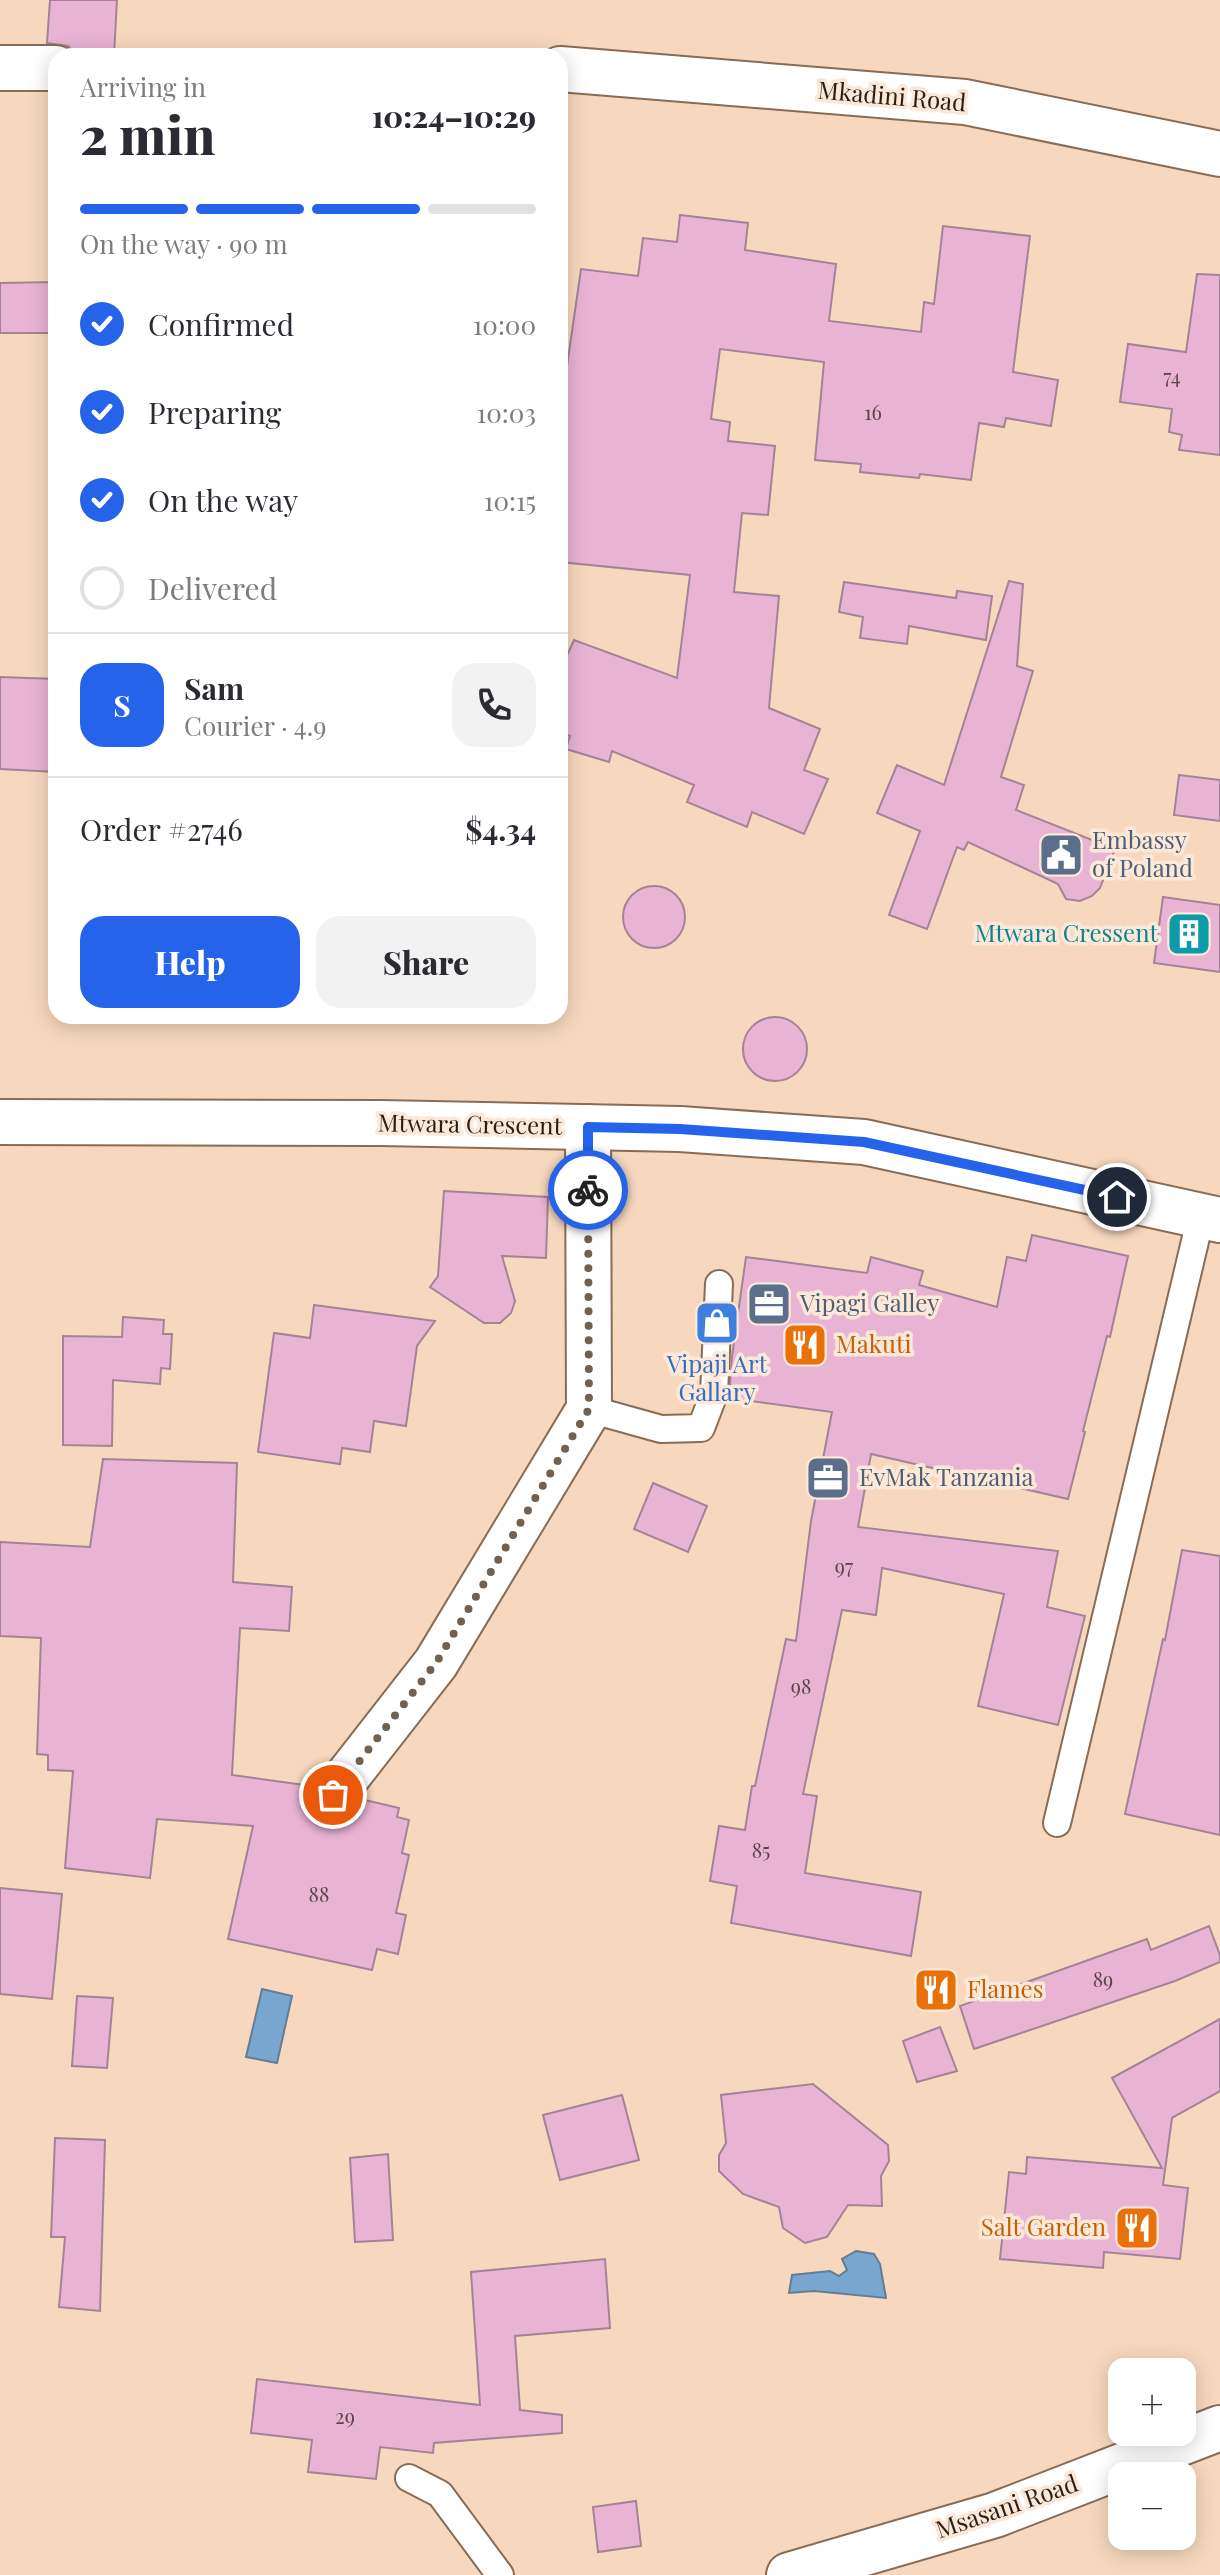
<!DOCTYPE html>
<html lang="en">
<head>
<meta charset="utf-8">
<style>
  :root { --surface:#fff; --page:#f2f2f3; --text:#2b2b33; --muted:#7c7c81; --line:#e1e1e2; --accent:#2563eb }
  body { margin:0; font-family:"Playfair Display",serif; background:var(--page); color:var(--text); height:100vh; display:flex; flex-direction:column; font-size:30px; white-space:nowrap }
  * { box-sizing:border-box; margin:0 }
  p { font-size:26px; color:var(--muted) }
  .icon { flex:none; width:44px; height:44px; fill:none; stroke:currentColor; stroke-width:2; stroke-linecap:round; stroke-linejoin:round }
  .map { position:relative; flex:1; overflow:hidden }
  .sheet { position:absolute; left:48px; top:48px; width:520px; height:976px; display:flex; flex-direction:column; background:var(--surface); border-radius:24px; box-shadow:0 4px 20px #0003 }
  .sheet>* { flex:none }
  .fabs { position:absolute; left:1108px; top:2358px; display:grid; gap:16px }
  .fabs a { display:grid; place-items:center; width:88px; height:88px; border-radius:16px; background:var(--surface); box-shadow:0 4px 20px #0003; font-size:40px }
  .pin { position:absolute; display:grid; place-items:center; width:68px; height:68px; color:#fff; margin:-34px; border:4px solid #fff; border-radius:50%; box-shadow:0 2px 8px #0007 }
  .courier { position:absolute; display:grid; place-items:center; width:80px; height:80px; margin:-40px; border:6px solid #2563eb; border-radius:50%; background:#fff; color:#222; box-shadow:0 2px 10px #0007 }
  .headline em { font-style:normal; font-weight:800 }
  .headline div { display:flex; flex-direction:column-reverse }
  .headline { display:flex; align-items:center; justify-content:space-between; height:136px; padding:0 32px }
  h1 { font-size:52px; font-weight:800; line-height:60px }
  .bar { display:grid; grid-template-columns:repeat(4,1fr); gap:12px 8px; align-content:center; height:96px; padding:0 32px }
  .bar i { height:10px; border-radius:6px; background:var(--line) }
  .bar .on { background:var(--accent) }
  .bar p { grid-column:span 4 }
  .line { display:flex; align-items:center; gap:20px; padding:0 32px; border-top:2px solid var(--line) }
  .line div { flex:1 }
  .round { display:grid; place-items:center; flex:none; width:84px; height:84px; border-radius:24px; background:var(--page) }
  ol { padding:0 32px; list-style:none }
  li { display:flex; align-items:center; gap:24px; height:88px }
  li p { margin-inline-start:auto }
  li .icon { padding:8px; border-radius:50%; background:var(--accent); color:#fff; stroke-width:4 }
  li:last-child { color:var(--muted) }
  li i { width:44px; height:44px; border:4px solid var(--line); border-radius:50% }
  .action { display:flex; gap:16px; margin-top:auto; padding:16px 32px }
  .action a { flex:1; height:92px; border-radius:24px; background:var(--accent); color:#fff; font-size:32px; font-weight:800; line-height:92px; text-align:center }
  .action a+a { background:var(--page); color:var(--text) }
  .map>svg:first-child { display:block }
  .water { fill:#78a6ce; stroke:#617e96; stroke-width:2 }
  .building { fill:#e9b3d4; stroke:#a48397; stroke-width:2 }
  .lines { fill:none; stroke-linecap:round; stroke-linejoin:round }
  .lane-casing { stroke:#886c55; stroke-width:30 }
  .street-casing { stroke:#886c55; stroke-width:48 }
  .lane { stroke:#fff; stroke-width:26 }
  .street { stroke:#fff; stroke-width:44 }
  .done { stroke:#726050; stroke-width:8; stroke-dasharray:0 14.4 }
  .route { stroke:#2563eb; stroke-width:10 }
  .labels { text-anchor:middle; stroke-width:7; stroke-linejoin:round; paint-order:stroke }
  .number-label { font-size:20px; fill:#5a4445 }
  .street-label { font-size:24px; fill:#2a1f15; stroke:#fbe8d8 }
  .service-label { font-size:24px; fill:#4e5e75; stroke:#fbe8d8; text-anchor:start }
  .culture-label { font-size:24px; fill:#0d838f; stroke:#fbe8d8; text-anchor:end }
  .food-label { font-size:24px; fill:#c56008; stroke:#fbe8d8; text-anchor:start }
  .shop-label { font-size:24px; fill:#366cbe; stroke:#fbe8d8 }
</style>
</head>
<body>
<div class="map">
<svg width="1220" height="2575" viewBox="0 0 1220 2575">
  <rect width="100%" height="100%" fill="#f7d8be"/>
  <g class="water">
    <polygon points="262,1989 292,1996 277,2063 246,2057"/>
    <polygon points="856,2251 874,2254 880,2264 886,2298 814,2291 789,2293 792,2275 830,2271 839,2276 847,2270 842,2259"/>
  </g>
  <g class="building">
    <polygon points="50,0 117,0 114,55 75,53 68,46 47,43"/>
    <polygon points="680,215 748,223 745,250 836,264 829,321 921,332 924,302 934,304 943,226 1030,236 1013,372 1058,380 1051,426 1006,418 1004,427 979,423 971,480 920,474 919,478 860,472 861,464 815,460 824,362 720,349 711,419 730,422 728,441 775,446 768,515 742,513 734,592 779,596 769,708 820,729 804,770 828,779 804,834 752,812 747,827 687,802 694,785 612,751 609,762 566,749 570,736 560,733 560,671 574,640 677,678 690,575 560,562 560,372 566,373 581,269 638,276 643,238 677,242"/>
    <polygon points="1197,274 1220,275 1220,455 1179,450 1182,435 1169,432 1172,409 1120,402 1128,344 1186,352"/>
    <polygon points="56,282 56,333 0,333 0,283"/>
    <polygon points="1009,581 1023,584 1017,666 1033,671 1001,777 1024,785 1016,810 1115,849 1100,888 1092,896 1080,901 1066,899 1058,884 968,842 964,850 957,847 927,929 889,915 920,831 877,813 897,765 944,785"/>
    <polygon points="844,582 956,598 957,591 992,596 986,640 909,626 907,644 860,638 863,617 839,612"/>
    <polygon points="0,677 56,679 56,772 0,769"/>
    <polygon points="1179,775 1220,780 1220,821 1174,815"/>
    <circle cx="654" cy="917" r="31"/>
    <polygon points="1163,897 1220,905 1220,972 1154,963"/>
    <circle cx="775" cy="1049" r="32"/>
    <polygon points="444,1191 548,1197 546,1258 502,1256 515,1301 511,1313 500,1323 484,1323 430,1287 438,1276"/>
    <polygon points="1032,1235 1128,1256 1110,1337 1107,1336 1083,1431 1085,1432 1068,1499 871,1454 858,1527 1058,1551 1047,1607 1085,1616 1058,1725 978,1706 1004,1594 882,1568 876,1615 842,1610 803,1794 817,1796 805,1873 921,1892 911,1956 731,1923 737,1886 710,1881 719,1826 745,1830 752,1786 755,1786 786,1639 796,1641 811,1521 832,1412 729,1398 732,1356 746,1257 867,1273 871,1257 923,1271 919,1285 997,1307 1007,1257 1026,1261"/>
    <polygon points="314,1305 435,1321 417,1346 406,1426 374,1421 370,1452 342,1448 340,1464 258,1452 274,1333 310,1338"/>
    <polygon points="123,1317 164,1320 163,1334 172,1334 170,1369 161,1368 160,1384 113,1380 112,1446 63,1445 63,1336 122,1337"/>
    <polygon points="103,1459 237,1463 233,1582 292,1587 289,1631 240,1628 232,1775 304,1785 310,1788 310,1805 317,1814 329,1820 343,1818 361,1799 399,1808 397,1817 409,1820 402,1853 409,1855 396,1913 406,1915 398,1954 377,1949 372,1970 228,1939 253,1826 157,1819 150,1878 65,1868 73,1771 48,1770 48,1755 37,1754 41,1638 0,1636 0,1542 90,1547"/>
    <polygon points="653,1483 707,1506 688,1552 634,1529"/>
    <polygon points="1182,1550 1220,1556 1220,1835 1125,1814 1163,1639 1165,1640"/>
    <polygon points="0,1888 62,1894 52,1999 0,1994"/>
    <polygon points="1209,1926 1220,1955 1220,1962 1175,1981 974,2049 960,2006 1147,1939 1151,1950"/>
    <polygon points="77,1996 113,1998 107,2068 72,2066"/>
    <polygon points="1220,2019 1220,2091 1172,2118 1163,2185 1188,2188 1180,2259 1104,2252 1103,2268 1000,2259 1009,2172 1026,2174 1027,2157 1162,2168 1112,2078"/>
    <polygon points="940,2027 957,2071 917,2082 903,2041"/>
    <polygon points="813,2084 888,2145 889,2161 881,2176 882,2206 848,2205 827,2237 805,2243 783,2228 779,2207 743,2194 719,2171 719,2155 726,2143 721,2095"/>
    <polygon points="622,2095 639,2160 560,2180 543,2115"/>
    <polygon points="55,2138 105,2140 100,2311 59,2307 65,2237 51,2237"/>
    <polygon points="388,2154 393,2240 355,2242 350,2158"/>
    <polygon points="605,2259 610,2328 515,2336 520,2410 562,2415 562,2433 434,2443 433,2453 380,2447 376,2479 308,2472 312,2440 251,2433 257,2379 480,2405 471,2272"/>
    <polygon points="636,2501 641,2546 598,2552 593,2507"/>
  </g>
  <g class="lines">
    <g class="lane-casing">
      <g id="lane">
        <polyline points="589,1409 661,1429 701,1428 714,1394 719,1284"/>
        <polyline points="1057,1823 1201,1216"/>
        <polyline points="409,2478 440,2494 500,2575"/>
      </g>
    </g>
    <g class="street-casing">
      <g id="street">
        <polyline points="0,68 56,68"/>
        <polyline points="560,69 965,102 1220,154"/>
        <polyline points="0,1122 380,1123 680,1129 864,1142 1220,1220"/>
        <polyline points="333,1795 436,1663 589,1409 588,1127"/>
        <polyline points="789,2575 995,2515 1220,2428"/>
      </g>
    </g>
    <use href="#lane" class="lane"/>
    <use href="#street" class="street"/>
  </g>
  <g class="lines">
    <polyline class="done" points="333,1795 436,1663 589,1409 588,1190"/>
    <polyline class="route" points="588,1190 588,1127 680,1129 864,1142 1117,1197"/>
  </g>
  <defs>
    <g id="civic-square" transform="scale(2.3)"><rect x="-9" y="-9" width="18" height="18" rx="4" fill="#5c6f8a" stroke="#fbe8d8"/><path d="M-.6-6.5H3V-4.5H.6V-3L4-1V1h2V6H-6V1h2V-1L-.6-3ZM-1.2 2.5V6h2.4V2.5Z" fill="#fff"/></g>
    <g id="building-square" transform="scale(2.3)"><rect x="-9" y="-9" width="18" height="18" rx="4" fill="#0f9aa8" stroke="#fbe8d8"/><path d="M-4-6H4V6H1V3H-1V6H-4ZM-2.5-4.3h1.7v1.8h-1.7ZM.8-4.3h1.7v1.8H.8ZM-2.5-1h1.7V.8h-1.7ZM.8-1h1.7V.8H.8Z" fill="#fff"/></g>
    <g id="office-square" transform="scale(2.3)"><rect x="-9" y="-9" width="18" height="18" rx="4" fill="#5c6f8a" stroke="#fbe8d8"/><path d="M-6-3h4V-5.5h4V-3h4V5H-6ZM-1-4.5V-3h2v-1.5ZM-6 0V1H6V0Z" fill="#fff"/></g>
    <g id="shop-square" transform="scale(2.3)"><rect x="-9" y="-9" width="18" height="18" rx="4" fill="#3f7fe0" stroke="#fbe8d8"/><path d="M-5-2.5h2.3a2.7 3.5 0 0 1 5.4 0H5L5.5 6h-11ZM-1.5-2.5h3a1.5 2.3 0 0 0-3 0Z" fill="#fff"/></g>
    <g id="restaurant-square" transform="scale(2.3)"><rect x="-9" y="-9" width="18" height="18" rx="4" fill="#e8710a" stroke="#fbe8d8"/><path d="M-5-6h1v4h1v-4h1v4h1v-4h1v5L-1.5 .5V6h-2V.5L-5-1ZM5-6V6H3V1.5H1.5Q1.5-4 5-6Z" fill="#fff"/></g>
  </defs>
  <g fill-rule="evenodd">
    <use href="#civic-square" x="1061" y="855"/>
    <use href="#building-square" x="1189" y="934"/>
    <use href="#office-square" x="769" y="1304"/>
    <use href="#shop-square" x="717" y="1323"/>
    <use href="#restaurant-square" x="805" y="1345"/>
    <use href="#office-square" x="828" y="1478"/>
    <use href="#restaurant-square" x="936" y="1990"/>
    <use href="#restaurant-square" x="1137" y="2228"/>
  </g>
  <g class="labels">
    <g class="number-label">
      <text x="1172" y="384">74</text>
      <text x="873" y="420">16</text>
      <text x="844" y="1574">97</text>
      <text x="801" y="1694">98</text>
      <text x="761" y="1858">85</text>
      <text x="319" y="1902">88</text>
      <text x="1103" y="1987">89</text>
      <text x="345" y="2424">29</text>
    </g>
    <g class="street-label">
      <text transform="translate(892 97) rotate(5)" y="8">Mkadini Road</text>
      <text transform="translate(470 1125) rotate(1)" y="8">Mtwara Crescent</text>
      <text transform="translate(1007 2507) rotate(-19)" y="8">Msasani Road</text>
    </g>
    <g class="service-label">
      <text x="1092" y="849">Embassy<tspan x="1092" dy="28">of Poland</tspan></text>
      <text x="800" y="1312">Vipagi Galley</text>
      <text x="859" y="1486">EvMak Tanzania</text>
    </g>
    <g class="culture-label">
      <text x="1158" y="942">Mtwara Cressent</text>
    </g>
    <g class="food-label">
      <text x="836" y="1353">Makuti</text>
      <text x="967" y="1998">Flames</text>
      <text x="1106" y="2236" text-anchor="end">Salt Garden</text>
    </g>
    <g class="shop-label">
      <text x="717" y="1373">Vipaji Art<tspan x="717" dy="28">Gallary</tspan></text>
    </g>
  </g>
</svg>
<div class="fabs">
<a>+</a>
<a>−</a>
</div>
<div class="pin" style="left:333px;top:1795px;background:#ea580c"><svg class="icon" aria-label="bag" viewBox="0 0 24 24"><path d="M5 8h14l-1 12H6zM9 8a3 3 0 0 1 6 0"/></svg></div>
<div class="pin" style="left:1117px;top:1197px;background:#1f2937"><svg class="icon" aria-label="home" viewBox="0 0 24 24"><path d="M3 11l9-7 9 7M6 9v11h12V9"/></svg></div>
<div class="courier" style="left:588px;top:1190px"><svg class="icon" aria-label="bike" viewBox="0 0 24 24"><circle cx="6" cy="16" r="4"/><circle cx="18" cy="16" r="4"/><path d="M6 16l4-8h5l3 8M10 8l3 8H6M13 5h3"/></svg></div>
<section class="sheet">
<div class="headline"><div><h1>2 min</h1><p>Arriving in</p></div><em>10:24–10:29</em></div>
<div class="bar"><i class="on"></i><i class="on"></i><i class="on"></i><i></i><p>On the way · 90 m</p></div>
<ol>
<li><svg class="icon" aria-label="check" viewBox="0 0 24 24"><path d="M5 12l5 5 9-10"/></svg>Confirmed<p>10:00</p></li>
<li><svg class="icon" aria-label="check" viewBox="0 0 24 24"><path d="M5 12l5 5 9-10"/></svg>Preparing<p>10:03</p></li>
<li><svg class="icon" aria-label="check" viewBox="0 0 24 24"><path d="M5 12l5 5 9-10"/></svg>On the way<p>10:15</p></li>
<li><i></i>Delivered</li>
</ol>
<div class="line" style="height:144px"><b class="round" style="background:var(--accent);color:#fff">S</b><div><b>Sam</b><p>Courier · 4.9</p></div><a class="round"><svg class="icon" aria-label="phone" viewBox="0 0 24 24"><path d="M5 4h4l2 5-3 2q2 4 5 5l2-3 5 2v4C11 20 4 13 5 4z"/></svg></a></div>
<div class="line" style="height:104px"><div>Order #2746</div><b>$4.34</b></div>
<div class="action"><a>Help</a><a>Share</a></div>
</section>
</div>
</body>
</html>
